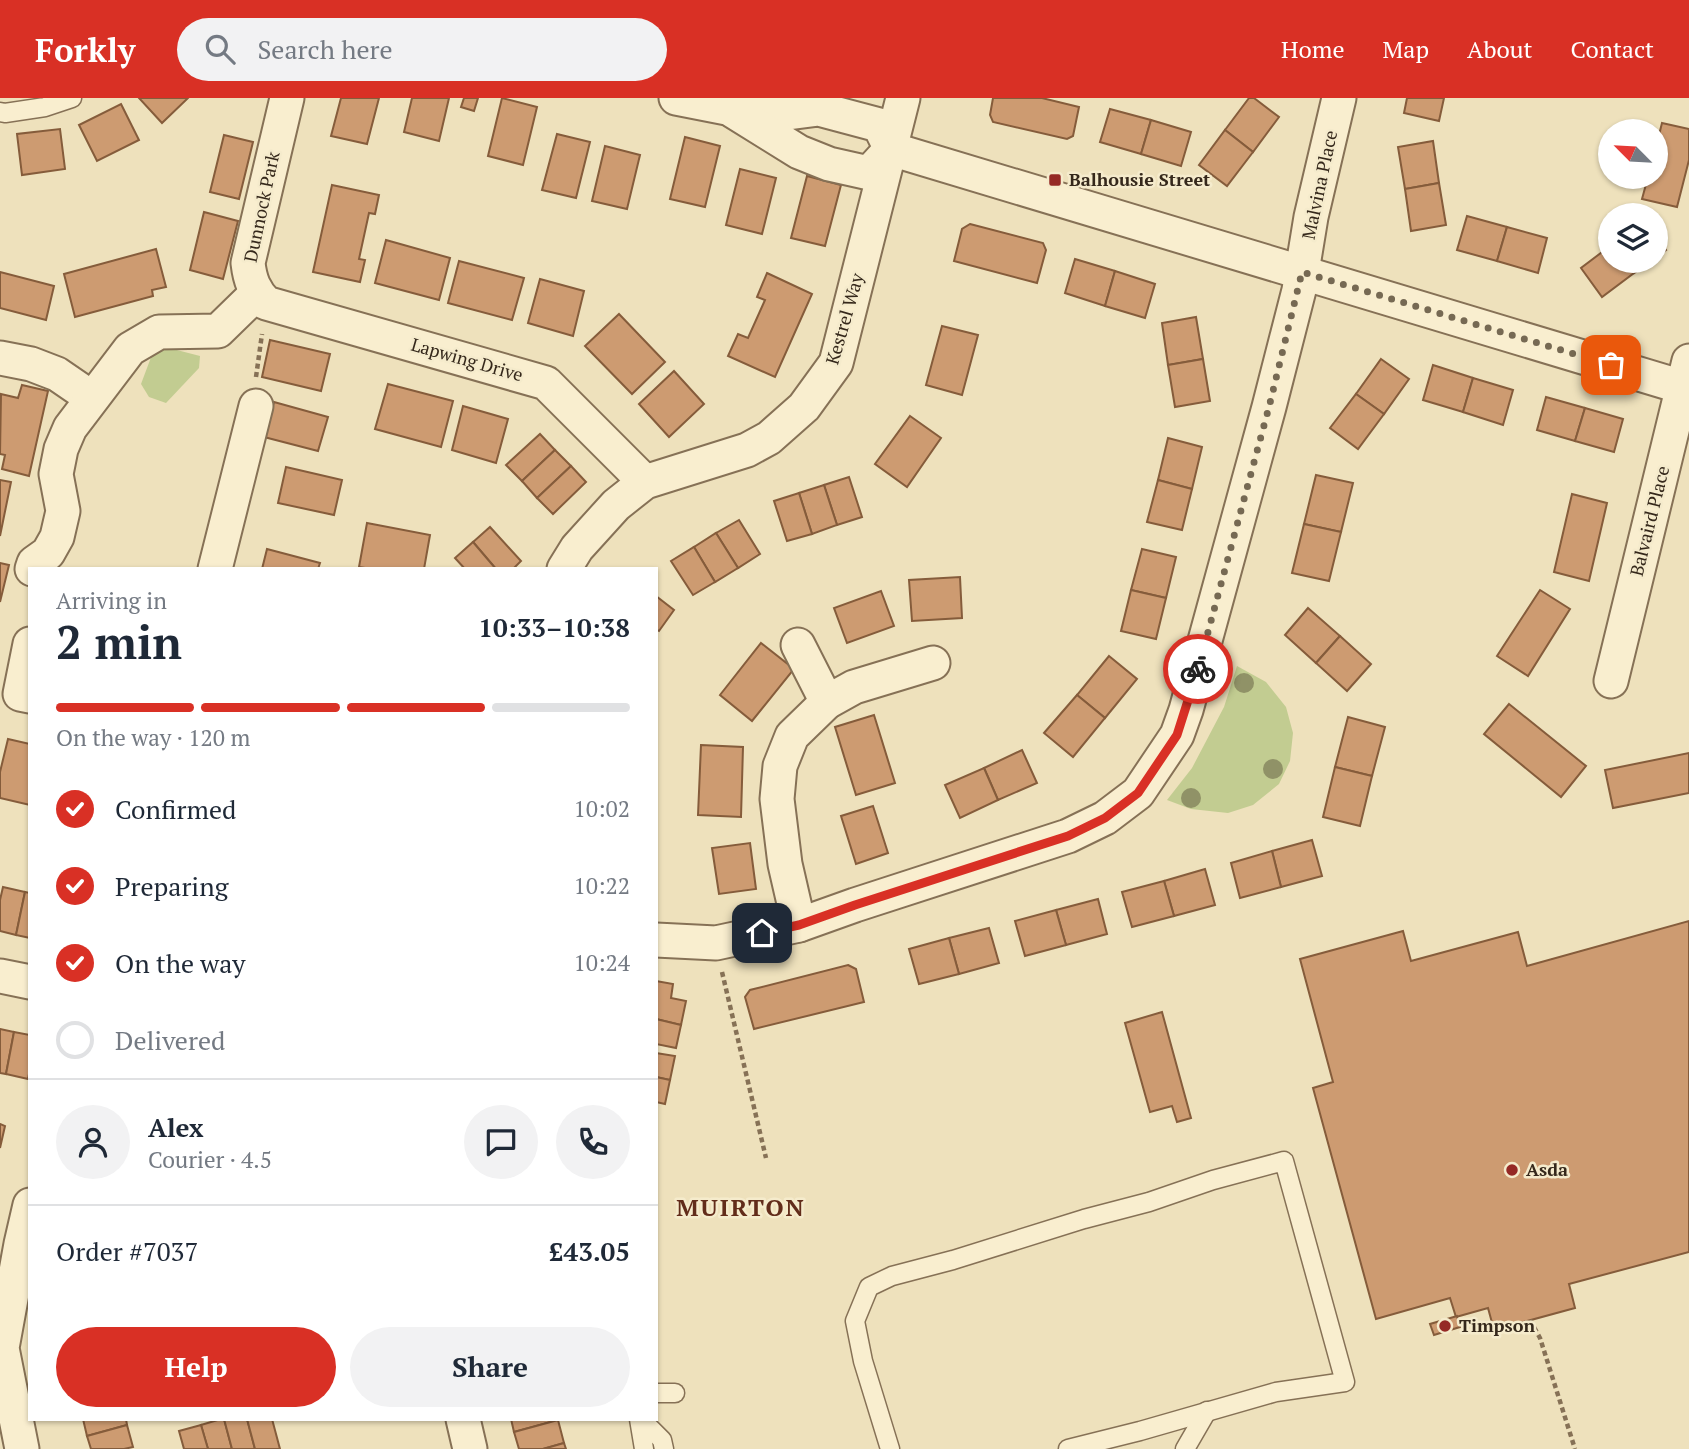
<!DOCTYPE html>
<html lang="en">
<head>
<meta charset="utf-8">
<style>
  :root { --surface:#fff; --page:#f2f2f3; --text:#1f2937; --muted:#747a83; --line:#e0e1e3; --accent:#d93025 }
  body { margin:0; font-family:"PT Serif",serif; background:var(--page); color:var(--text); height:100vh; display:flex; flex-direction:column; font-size:26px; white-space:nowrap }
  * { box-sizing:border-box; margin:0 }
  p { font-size:23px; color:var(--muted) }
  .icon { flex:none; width:38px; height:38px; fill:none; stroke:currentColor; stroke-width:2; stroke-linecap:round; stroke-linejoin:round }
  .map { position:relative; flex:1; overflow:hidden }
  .details { position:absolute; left:28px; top:469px; width:630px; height:854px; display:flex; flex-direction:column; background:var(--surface); border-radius:0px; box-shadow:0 2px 5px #0004 }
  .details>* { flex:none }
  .needle { width:46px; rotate:294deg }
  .controls { position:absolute; left:1598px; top:21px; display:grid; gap:14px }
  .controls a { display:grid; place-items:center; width:70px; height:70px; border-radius:50%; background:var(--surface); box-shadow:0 2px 5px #0004; font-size:35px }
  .pin { position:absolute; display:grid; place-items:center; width:60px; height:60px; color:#fff; margin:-30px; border-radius:14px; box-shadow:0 4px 10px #0006 }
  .courier { position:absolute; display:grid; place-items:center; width:70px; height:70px; margin:-35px; border:5px solid #d93025; border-radius:50%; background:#fff; color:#222; box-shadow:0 2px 9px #0007 }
  .headline em { font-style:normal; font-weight:800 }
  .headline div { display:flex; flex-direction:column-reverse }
  .headline { display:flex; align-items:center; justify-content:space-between; height:119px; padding:0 28px }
  h1 { font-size:46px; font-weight:800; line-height:52px }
  .bar { display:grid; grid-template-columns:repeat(4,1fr); gap:10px 7px; align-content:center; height:84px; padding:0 28px }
  .bar i { height:9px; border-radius:5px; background:var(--line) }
  .bar .on { background:var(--accent) }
  .bar p { grid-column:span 4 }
  .line { display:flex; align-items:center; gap:18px; padding:0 28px; border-top:2px solid var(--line) }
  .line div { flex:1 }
  .round { display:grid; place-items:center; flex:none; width:74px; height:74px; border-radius:37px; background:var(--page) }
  ol { padding:0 28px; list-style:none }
  li { display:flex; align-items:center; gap:21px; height:77px }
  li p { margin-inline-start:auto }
  li .icon { padding:7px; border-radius:50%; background:var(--accent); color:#fff; stroke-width:4 }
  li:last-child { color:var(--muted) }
  li i { width:38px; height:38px; border:4px solid var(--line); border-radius:50% }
  .cta { display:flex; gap:14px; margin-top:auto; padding:14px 28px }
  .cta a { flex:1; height:80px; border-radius:42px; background:var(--accent); color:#fff; font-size:28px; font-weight:800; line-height:80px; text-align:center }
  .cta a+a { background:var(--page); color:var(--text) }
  header { display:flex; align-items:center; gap:42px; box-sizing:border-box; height:98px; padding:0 35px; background:var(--accent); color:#fff }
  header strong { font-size:33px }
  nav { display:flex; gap:38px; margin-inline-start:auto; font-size:24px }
  .search { width:490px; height:63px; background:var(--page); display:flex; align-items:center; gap:18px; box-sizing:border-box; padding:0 24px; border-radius:38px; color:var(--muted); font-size:26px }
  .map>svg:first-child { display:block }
  .green { fill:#c2cc91 }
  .building { fill:#cd9b71; stroke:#855c3b; stroke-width:2 }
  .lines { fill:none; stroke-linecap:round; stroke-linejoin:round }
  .lane-casing { stroke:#867156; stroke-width:21 }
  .street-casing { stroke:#867156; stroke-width:37 }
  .path { stroke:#867156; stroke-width:4.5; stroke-dasharray:5 3.5; stroke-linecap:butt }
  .lane { stroke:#f9eecf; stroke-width:18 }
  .street { stroke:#f9eecf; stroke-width:33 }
  .tree { fill:#909267 }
  .done { stroke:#766953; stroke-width:7; stroke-dasharray:0 12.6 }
  .route { stroke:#d93025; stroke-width:9 }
  .poi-dot { fill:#952925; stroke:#f5ebcc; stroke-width:2.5 }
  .labels { text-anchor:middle; stroke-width:5; stroke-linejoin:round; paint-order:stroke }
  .poi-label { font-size:18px; font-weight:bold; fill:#35281b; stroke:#f5ebcc; text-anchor:start }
  .street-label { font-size:18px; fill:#35281b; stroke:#f5ebcc }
  .district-label { font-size:24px; font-weight:bold; letter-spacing:2px; fill:#622c1a; stroke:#f5ebcc }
</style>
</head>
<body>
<header>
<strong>Forkly</strong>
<div class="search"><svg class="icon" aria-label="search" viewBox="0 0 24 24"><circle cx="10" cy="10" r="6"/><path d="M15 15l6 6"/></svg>Search here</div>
<nav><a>Home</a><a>Map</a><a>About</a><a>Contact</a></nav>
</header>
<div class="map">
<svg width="1689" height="1351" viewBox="0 0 1689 1351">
  <rect width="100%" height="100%" fill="#eee1bc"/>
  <g class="green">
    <polygon points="169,250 200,258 199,270 166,305 149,299 141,286 153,254"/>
    <polygon points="1237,568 1266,584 1286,609 1293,635 1290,663 1279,686 1253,707 1228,715 1191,711 1167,702 1192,670 1224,609"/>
  </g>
  <g class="building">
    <polygon points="139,0 188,0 162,25"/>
    <polygon points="341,0 379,0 367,46 331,38"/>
    <polygon points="412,0 449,0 439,43 404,34"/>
    <polygon points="464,0 478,0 474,13 461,9"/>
    <polygon points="502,0 537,9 523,67 488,58"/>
    <polygon points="993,0 1042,0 1079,9 1073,38 1067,41 993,24 990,17"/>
    <polygon points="1249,0 1254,0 1279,19 1253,54 1225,32"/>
    <polygon points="1407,0 1444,0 1439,23 1404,15"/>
    <polygon points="121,6 139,42 97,63 79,27"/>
    <polygon points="1110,11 1151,22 1141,56 1100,44"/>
    <polygon points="1151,22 1191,34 1181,68 1141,56"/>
    <polygon points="1662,25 1689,31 1689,62 1677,109 1642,101 1648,79 1656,79 1656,49"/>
    <polygon points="60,31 65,71 22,77 17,36"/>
    <polygon points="1225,32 1253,54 1227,88 1199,67"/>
    <polygon points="557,36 590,44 576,100 542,92"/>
    <polygon points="224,37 253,44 239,101 210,94"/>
    <polygon points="685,39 720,48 705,109 670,101"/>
    <polygon points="1433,43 1439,85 1405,91 1398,49"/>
    <polygon points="605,48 640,57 627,111 592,103"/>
    <polygon points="740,71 776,80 762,136 726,127"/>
    <polygon points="807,78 841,87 825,148 791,140"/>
    <polygon points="1439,85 1446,127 1411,133 1405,91"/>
    <polygon points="332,87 379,97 375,116 369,115 359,161 365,162 360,184 313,174"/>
    <polygon points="204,114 238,123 223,181 190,172"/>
    <polygon points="1467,118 1507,129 1497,163 1457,152"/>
    <polygon points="970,126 1043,145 1046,152 1037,185 954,163 962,131"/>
    <polygon points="1507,129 1547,140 1538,175 1497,163"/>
    <polygon points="1656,138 1666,152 1656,160"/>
    <polygon points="386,142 450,160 439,202 375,185"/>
    <polygon points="1610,148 1610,163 1625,163 1634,175 1602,199 1581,170"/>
    <polygon points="156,151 166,189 152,192 153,198 75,219 64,176"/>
    <polygon points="1075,161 1115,173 1105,208 1065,195"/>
    <polygon points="459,163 524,180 512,222 448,205"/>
    <polygon points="1625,163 1651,163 1634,175"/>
    <polygon points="1115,173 1155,186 1145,220 1105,208"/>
    <polygon points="0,174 54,188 46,222 0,210"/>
    <polygon points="767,175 812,196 775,279 728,258 738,236 748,240 765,202 757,199"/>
    <polygon points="540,181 584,193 573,238 528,225"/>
    <polygon points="619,216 665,264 632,296 585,248"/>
    <polygon points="1196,219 1203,261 1168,267 1162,225"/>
    <polygon points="942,228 978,237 962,297 926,287"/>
    <polygon points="270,242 330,256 321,293 262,279"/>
    <polygon points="1203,261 1210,303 1175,309 1168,267"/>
    <polygon points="1381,261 1409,281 1384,316 1356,296"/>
    <polygon points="1433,267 1473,280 1463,314 1423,302"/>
    <polygon points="674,273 704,306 669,339 639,306"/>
    <polygon points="1473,280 1513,292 1503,327 1463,314"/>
    <polygon points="388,286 453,303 441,349 375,331"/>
    <polygon points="22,287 48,293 29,378 2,371 5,357 0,356 1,296 18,300"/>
    <polygon points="1356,296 1384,316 1358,351 1330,330"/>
    <polygon points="1546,299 1585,310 1575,343 1537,332"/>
    <polygon points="274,304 328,319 318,353 264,339"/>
    <polygon points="463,308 508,321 496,365 452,352"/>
    <polygon points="1585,310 1623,321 1614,354 1575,343"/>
    <polygon points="910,318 941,340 907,389 875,366"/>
    <polygon points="540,336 555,352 522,383 506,367"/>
    <polygon points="1168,340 1202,349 1192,391 1158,382"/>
    <polygon points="555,352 571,368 537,400 522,383"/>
    <polygon points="571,368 586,384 553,416 537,400"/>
    <polygon points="286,369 342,382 334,417 278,405"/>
    <polygon points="1316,377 1353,385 1341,434 1304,426"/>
    <polygon points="849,379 862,419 837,427 824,387"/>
    <polygon points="0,382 11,384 0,438"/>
    <polygon points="1158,382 1192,391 1182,432 1147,424"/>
    <polygon points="824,387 837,427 812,436 799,395"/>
    <polygon points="799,395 812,436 787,443 774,403"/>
    <polygon points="1572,396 1607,405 1589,483 1554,474"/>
    <polygon points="739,422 760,456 738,470 716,435"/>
    <polygon points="367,425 430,437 424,471 371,471 359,469"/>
    <polygon points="1304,426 1341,434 1329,483 1292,475"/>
    <polygon points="490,429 521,463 513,471 496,471 473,444"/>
    <polygon points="716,435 738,470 715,484 694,449"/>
    <polygon points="473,444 496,471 465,471 455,460"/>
    <polygon points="694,449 715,484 693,497 671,463"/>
    <polygon points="267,451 320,465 318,471 262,471"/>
    <polygon points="1142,451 1176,459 1166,500 1131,492"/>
    <polygon points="0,465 9,467 0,504"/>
    <polygon points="960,479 962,520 912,523 909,482"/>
    <polygon points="1131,492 1166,500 1156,541 1121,533"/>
    <polygon points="1540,492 1570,511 1528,578 1497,558"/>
    <polygon points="881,493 894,528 847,545 834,510"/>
    <polygon points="656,498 674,512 659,533 656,531"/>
    <polygon points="1308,510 1340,538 1316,565 1285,537"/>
    <polygon points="1340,538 1371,566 1347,593 1316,565"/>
    <polygon points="761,545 794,571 752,623 720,597"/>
    <polygon points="1109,558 1137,581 1105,620 1077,597"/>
    <polygon points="1077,597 1105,620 1073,659 1044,635"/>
    <polygon points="1509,606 1586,668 1561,699 1484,636"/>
    <polygon points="874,617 895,685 856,697 835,629"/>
    <polygon points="1348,619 1385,629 1372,678 1335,669"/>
    <polygon points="8,641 30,646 30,707 0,700 0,674"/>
    <polygon points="701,647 743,649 741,719 698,717"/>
    <polygon points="1022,652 1037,685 998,702 984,670"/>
    <polygon points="1689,655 1689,695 1613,710 1605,672"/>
    <polygon points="1335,669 1372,678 1360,728 1323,719"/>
    <polygon points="984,670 998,702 960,720 945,687"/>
    <polygon points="873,708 888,755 856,766 841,718"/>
    <polygon points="1312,742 1322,778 1281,789 1272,753"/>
    <polygon points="750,745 756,791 719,796 712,750"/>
    <polygon points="1272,753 1281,789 1240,800 1231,765"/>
    <polygon points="1205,771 1215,807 1174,818 1164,783"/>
    <polygon points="1164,783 1174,818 1132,829 1122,794"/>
    <polygon points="3,789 25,794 16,837 0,833 0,802"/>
    <polygon points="25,794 30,795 30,840 16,837"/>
    <polygon points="1098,801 1107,836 1066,847 1056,812"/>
    <polygon points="1056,812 1066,847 1025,858 1015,823"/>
    <polygon points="1689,823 1689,1154 1569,1186 1575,1210 1494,1232 1488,1210 1456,1219 1450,1200 1376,1221 1313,990 1333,984 1300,861 1403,833 1411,863 1518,834 1527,868"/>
    <polygon points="989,830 999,865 959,876 949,840"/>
    <polygon points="949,840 959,876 919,886 909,851"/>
    <polygon points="848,867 856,871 864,904 754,931 745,899 750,892"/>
    <polygon points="656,883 673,886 671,900 686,903 681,927 656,921"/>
    <polygon points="1162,914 1191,1020 1177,1024 1172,1008 1150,1014 1125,925"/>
    <polygon points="656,921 681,927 676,950 656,946"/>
    <polygon points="0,931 14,934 6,976 0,975"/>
    <polygon points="14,934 30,937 30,971 28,981 6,976"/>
    <polygon points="656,955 675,958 670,982 656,979"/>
    <polygon points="656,979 670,982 665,1006 656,1004"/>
    <polygon points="0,1026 5,1028 0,1050"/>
    <polygon points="1457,1218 1460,1229 1434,1237 1430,1226"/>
    <polygon points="83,1321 126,1321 127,1327 87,1338"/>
    <polygon points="221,1321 224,1321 232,1351 208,1351 201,1327"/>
    <polygon points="224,1321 247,1321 255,1351 232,1351"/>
    <polygon points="247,1321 272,1321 280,1351 255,1351"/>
    <polygon points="511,1321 558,1321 558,1322 514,1334"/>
    <polygon points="558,1322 564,1345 543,1351 519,1351 514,1334"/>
    <polygon points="127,1327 133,1349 124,1351 91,1351 87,1338"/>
    <polygon points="201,1327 208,1351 184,1351 179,1333"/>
    <polygon points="564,1345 566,1351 543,1351"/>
  </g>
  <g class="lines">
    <g class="lane-casing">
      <g id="lane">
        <polyline points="0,14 5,15 45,9 72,0"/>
        <polyline points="656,1295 675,1295"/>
        <polyline points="639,1321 644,1351"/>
        <polyline points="641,1321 662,1342 664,1351"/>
        <polyline points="890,1351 863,1263 855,1223 869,1189 892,1178 953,1162 1084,1121 1149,1104 1213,1082 1284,1063 1345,1284 1276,1294 1140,1333 1068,1351"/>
        <polyline points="1185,1351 1207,1313"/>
      </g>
    </g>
    <g class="street-casing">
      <g id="street">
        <path d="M287,0l-39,165c2,17 6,28 18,40l280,80 99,99"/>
        <polyline points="676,0 732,11 788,15 819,11 879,27 891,51"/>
        <polyline points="733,13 799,54 829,66 869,75 891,51"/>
        <polyline points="891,51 1689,291"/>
        <polyline points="0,260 31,266 57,276 92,300"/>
        <polyline points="32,471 34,465 48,455 57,439 63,413 56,376 61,351 70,330 130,251 159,234 218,233 257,195"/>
        <polyline points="215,471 256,308"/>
        <polyline points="564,471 577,450 616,407 645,384 747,352 769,340 804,309 836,265 903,0"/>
        <polyline points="30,546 20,596 30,598"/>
        <polyline points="798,547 827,604"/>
        <polyline points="1611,583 1689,263"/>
        <polyline points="799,827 785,766 777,701 780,668 792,638 827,604 854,589 933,565"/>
        <polyline points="656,842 716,845 799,827 855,807 1068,738 1105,720 1138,695 1177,637 1186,612 1269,309 1299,192 1311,119 1339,0"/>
        <polyline points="0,878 30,884"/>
        <polyline points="463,1321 470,1351"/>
        <polyline points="22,1351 2,1250 21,1146 30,1107"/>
      </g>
    </g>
    <g class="path">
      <polyline points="256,279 262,236"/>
      <polyline points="722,874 766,1060"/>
      <polyline points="1530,1222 1540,1240 1575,1351"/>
    </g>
    <use href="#lane" class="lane"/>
    <use href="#street" class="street"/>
  </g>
  <g class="tree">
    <circle cx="1244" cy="585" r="10"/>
    <circle cx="1273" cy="671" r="10"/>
    <circle cx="1191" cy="700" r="10"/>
  </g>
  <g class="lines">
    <polyline class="done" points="1198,571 1269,309 1302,174 1611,267"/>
    <polyline class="route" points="762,835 799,827 855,807 1068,738 1105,720 1138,695 1177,637 1198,571"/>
  </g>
  <g class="poi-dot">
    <rect x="1048" y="75" width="14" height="14" rx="3.5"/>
    <circle cx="1512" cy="1072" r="7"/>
    <circle cx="1445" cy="1228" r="7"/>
  </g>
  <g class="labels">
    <g class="poi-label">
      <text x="1069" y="88">Balhousie Street</text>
      <text x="1526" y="1078">Asda</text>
      <text x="1459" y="1234">Timpson</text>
    </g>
    <g class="street-label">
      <text transform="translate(1320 87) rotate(-78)" y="6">Malvina Place</text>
      <text transform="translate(262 109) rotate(-78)" y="6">Dunnock Park</text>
      <text transform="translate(845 221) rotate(-74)" y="6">Kestrel Way</text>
      <text transform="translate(467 262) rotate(16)" y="6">Lapwing Drive</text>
      <text transform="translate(1650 423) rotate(-76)" y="6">Balvaird Place</text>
    </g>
    <g class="district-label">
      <text x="741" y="1118">MUIRTON</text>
    </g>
  </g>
</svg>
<div class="controls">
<a><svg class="needle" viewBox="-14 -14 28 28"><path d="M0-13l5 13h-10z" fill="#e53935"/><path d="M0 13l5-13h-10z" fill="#747a83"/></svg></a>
<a><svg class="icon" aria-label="layers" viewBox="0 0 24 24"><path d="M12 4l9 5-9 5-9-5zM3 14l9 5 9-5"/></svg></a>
</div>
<div class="pin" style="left:1611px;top:267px;background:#ea580c"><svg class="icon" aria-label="bag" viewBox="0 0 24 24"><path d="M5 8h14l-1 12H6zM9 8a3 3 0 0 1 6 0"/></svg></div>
<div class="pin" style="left:762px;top:835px;background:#1f2937"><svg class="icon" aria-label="home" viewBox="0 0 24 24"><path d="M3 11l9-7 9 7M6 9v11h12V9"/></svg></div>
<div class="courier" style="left:1198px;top:571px"><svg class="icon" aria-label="bike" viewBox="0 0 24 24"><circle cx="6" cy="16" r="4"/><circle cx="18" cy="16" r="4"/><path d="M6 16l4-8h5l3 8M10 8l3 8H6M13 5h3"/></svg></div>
<section class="details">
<div class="headline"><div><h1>2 min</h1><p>Arriving in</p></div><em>10:33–10:38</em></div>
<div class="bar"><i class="on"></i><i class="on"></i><i class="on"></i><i></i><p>On the way · 120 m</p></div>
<ol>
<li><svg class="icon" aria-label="check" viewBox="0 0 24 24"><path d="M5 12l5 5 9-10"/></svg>Confirmed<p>10:02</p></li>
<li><svg class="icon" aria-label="check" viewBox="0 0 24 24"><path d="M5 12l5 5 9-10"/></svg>Preparing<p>10:22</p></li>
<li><svg class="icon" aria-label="check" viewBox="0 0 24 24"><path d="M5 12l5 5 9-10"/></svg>On the way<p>10:24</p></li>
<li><i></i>Delivered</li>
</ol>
<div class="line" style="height:126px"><a class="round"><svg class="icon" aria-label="person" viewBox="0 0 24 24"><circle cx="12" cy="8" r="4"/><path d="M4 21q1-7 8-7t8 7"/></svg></a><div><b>Alex</b><p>Courier · 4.5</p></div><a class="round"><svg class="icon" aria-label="chat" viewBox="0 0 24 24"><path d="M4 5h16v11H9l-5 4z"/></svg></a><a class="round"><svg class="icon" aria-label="phone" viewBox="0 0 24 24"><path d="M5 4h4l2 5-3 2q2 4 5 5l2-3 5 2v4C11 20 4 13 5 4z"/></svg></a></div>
<div class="line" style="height:91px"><div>Order #7037</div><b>£43.05</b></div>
<div class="cta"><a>Help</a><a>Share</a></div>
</section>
</div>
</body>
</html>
